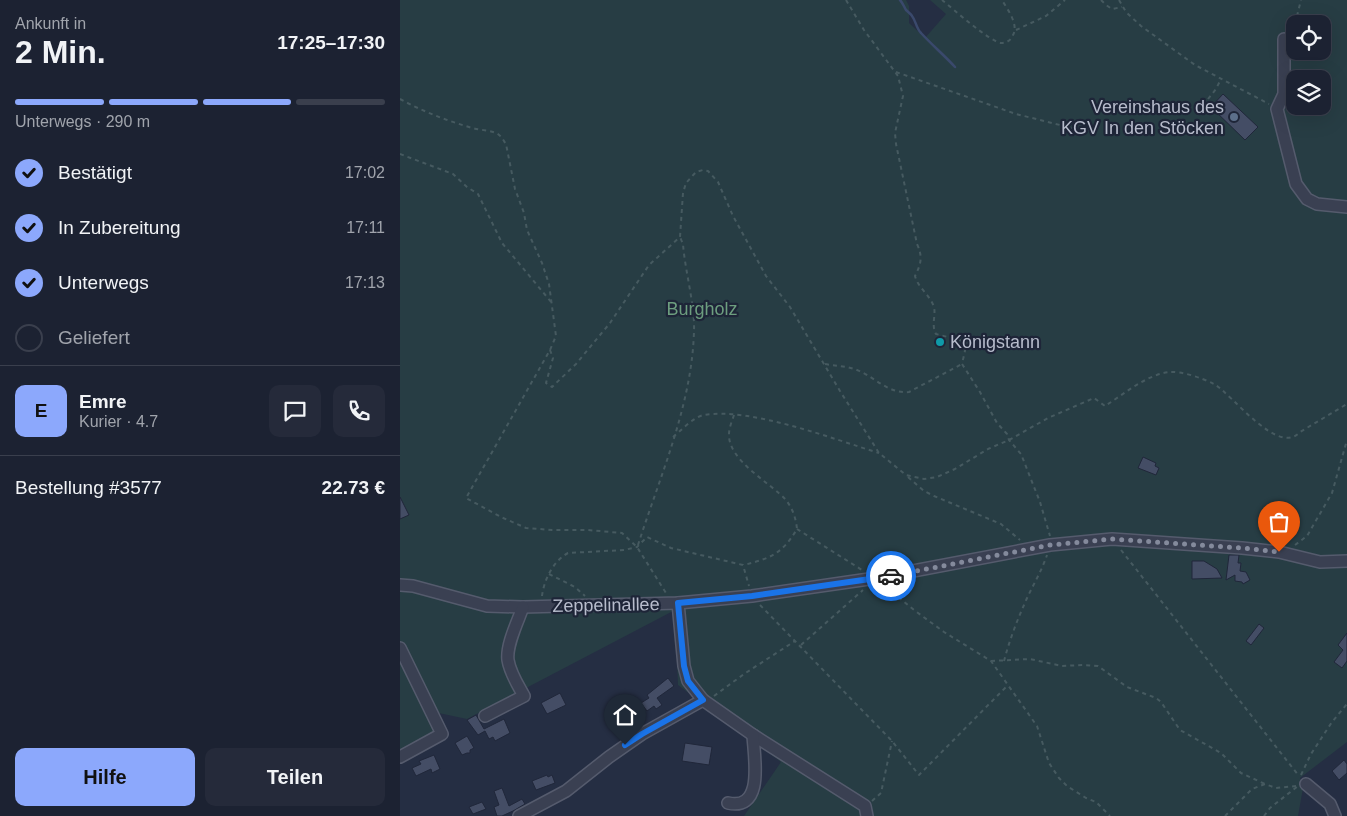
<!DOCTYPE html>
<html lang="de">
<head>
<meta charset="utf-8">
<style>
  :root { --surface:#1c2232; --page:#252a3a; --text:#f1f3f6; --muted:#a0a4ac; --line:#3a3f4d; --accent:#8ca8fc }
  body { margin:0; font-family:Helvetica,sans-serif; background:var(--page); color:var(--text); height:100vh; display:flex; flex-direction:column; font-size:19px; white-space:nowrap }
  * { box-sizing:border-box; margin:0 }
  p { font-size:16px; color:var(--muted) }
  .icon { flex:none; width:28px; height:28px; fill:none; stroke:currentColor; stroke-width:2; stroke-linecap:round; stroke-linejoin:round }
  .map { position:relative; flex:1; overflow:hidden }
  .sheet { display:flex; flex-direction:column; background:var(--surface); width:400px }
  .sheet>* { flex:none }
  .buttons { position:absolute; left:886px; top:15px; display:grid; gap:10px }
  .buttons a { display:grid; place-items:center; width:45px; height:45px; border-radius:10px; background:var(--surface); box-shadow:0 5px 20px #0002,0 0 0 1px var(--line); font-size:25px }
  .pin { position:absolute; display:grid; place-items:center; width:42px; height:42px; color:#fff; margin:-51px -21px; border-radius:50% 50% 50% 0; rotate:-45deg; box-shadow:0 0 5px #0007 }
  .pin .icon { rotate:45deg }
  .courier { position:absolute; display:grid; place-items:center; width:50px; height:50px; margin:-25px; border:4px solid #1a73e8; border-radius:50%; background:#fff; color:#222; box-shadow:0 1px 6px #0007 }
  .overview em { font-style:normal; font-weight:700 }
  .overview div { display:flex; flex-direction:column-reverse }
  .overview { display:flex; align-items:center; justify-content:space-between; height:85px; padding:0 15px }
  h1 { font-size:32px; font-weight:700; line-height:38px }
  .bar { display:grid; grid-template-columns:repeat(4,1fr); gap:8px 5px; align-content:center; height:60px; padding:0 15px }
  .bar i { height:6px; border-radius:4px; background:var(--line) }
  .bar .active { background:var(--accent) }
  .bar p { grid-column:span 4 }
  .line { display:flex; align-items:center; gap:12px; padding:0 15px; border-top:1px solid var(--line) }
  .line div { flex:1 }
  .round { display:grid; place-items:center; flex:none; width:52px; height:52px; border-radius:10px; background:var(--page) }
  ol { padding:0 15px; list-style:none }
  li { display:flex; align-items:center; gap:15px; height:55px }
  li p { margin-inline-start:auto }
  li .icon { padding:5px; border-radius:50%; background:var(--accent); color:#111; stroke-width:4 }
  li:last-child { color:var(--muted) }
  li i { width:28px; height:28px; border:2px solid var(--line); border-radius:50% }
  .cta { display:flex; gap:10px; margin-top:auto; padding:10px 15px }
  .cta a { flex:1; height:58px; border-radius:10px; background:var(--accent); color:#111; font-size:20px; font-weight:700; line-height:58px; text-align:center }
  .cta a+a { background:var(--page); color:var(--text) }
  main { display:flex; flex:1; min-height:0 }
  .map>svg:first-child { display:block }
  .green { fill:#273d44; fill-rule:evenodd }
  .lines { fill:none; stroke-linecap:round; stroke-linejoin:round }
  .stream { stroke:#3a496c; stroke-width:2.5 }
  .building { fill:#444d65; stroke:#20273a }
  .minor-casing { stroke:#555b6d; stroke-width:14 }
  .path { stroke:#465a60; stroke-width:2; stroke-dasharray:4 4; stroke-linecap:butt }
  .minor { stroke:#3a4052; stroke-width:11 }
  .done { stroke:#848a9c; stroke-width:5; stroke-dasharray:0 9 }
  .route { stroke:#1a73e8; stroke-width:6 }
  .service-dot { fill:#5c6f8a; stroke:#1e2538; stroke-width:2 }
  .culture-dot { fill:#0f9aa8; stroke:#1e2538; stroke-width:2 }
  .labels { text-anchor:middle; stroke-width:4.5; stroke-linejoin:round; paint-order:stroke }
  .poi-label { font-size:18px; fill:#b7bccc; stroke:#1e2538; text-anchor:end }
  .park-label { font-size:18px; fill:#6d9e7f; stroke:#1e2538 }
  .street-label { font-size:18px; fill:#b7bccc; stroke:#1e2538 }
</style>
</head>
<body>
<main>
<section class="sheet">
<div class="overview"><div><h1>2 Min.</h1><p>Ankunft in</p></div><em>17:25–17:30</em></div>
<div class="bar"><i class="active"></i><i class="active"></i><i class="active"></i><i></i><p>Unterwegs · 290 m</p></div>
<ol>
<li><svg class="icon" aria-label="check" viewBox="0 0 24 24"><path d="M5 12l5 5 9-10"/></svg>Bestätigt<p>17:02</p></li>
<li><svg class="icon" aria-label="check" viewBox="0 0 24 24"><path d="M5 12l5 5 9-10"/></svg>In Zubereitung<p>17:11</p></li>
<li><svg class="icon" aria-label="check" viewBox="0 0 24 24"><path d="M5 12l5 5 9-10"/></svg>Unterwegs<p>17:13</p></li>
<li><i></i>Geliefert</li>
</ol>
<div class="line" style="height:90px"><b class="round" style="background:var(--accent);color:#111">E</b><div><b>Emre</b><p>Kurier · 4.7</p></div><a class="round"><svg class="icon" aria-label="chat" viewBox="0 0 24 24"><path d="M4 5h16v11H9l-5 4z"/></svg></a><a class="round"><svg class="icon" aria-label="phone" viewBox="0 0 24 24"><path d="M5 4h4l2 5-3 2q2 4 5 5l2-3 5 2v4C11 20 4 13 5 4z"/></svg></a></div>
<div class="line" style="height:65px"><div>Bestellung #3577</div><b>22.73 €</b></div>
<div class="cta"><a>Hilfe</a><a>Teilen</a></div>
</section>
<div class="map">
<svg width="947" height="816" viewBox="0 0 947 816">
  <rect width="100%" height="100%" fill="#252e43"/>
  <path class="green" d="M0,0h506l3,6v17l16,15 21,-24 -16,-14h417v742l-47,36 3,10 -5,28h-554l37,-54 -103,-77 -3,-75 -208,109 -33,-7 11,23 -45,25zM895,24h27v27h-27zM895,79h27v27h-27z"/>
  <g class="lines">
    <path class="stream" d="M500,0c3,3 4,7 6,10 2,2 5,4 6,6 4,5 4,12 9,17 11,12 23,22 34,34"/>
  </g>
  <g class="building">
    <polygon points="823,94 858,127 845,140 811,107"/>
    <polygon points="743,457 756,463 755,466 759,468 756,475 738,468"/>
    <polygon points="0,497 9,515 0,519"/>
    <polygon points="829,555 839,555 838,563 841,563 840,571 846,572 850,580 843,584 842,582 835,581 835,575 826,580"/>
    <polygon points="792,561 804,561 817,569 822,578 792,579"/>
    <polygon points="859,624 864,628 851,645 846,641"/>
    <polygon points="947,633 947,661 942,668 934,662 943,650 938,645"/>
    <polygon points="268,678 274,686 257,698 262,705 256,709 254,706 247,711 241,703 249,698 247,695"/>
    <polygon points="160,693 166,705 147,714 141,703"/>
    <polygon points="76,715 84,729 104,719 110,733 95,741 93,737 89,739 85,731 78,735 67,720"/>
    <polygon points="67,736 74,748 70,750 70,753 67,753 62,755 55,743"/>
    <polygon points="285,743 312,747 309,765 282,761"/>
    <polygon points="34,755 40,769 32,773 31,769 16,776 12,768 21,764 19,761"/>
    <polygon points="944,760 947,764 947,773 939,780 932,771"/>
    <polygon points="147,775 148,777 152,775 155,783 136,790 132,781"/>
    <polygon points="102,788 109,806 122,799 125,804 113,811 102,816 97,816 94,807 99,805 94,791"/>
    <polygon points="82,802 86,809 73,814 69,807"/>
  </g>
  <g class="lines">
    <g class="minor-casing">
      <g id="minor">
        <polyline points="884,39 884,94 877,109 896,184 907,199 917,204 947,207"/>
        <polyline points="0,585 13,586 87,606 123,607 278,603 352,596 476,578 650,545 712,539 842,548 879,552 920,562 947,561"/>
        <polyline points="278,603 284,666 288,681 303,700 353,735 465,806 467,816"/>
        <polyline points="0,648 42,734 0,757"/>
        <path d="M85,716l39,-20c-6,-11 -14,-23 -16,-36 -2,-15 10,-39 15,-53"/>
        <polyline points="906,784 930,804 935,816"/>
        <path d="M328,803c37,8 26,-46 25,-68"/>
        <polyline points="119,816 166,791 209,757 242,734 303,700"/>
      </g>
    </g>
    <g class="path">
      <path d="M446,0l18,30 34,46 5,20 -8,37 1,11 21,100c6,13 4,20 -2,32 3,12 15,19 19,31 2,9 -3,18 2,27l31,8 -5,22 18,28 17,31 10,11 2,6 12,14 19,48 10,34"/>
      <path d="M542,0c11,9 47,41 59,43 6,0 10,-3 12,-8 6,-11 -6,-26 -11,-35"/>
      <polyline points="701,0 706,5 712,9 722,7"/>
      <polyline points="719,0 726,12 741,26 795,65 869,104"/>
      <polyline points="616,30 646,16 665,0"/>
      <polyline points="889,30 897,16 901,0"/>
      <polyline points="496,72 616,114 672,128 693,130"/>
      <path d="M0,99c22,12 45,21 69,28 9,3 19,3 27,6 5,2 7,7 10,11l9,45 9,24 3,17 15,33 7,21 7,52 -6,14 -84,148 35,19 25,11 26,2h36l34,3 15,14 29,46"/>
      <polyline points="808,99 816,89 821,79"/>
      <polyline points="0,154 53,174 67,187 78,194 102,243 152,303"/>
      <path d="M150,350l3,8 -7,25 6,4 24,-23 34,-41 39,-58 31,-28 3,-44 3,-10 10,-11 7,-2 5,1 10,11 15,34 33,60 24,31 50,84 39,62 27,22 18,4 13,-2 18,-8 33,-20 21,-9 39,-22 46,-20 11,8c19,-12 41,-31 64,-34 13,-1 33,6 45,12 18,10 64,73 86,48l47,-28"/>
      <path d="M425,364c11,2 22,2 32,6 18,7 31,24 52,22l53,-28"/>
      <path d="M334,415c-2,6 -5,13 -5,19 -1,27 42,49 57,66 7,9 10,19 11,29 -15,25 -26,29 -53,36"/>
      <path d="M273,437c9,-7 20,-20 31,-22 46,-8 129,24 175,38"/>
      <polyline points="508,477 524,491 534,496 601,524 620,540"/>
      <polyline points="397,529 462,570"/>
      <path d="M238,545c22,-69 54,-140 56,-214 1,-26 -9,-60 -11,-87l-3,-7"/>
      <polyline points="895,545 907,536 932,493 947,440"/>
      <polyline points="721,550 899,776"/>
      <polyline points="149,574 175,587 185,596"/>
      <polyline points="486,587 514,610 544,632 591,661 637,726 649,763 659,778 667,786 686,798 696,802 710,816"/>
      <path d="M142,596c2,-16 11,-35 26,-43l56,-3 13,-3 10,-10 24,11 72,17 6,21"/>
      <polyline points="360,605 492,741 519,775 608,685"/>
      <polyline points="401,645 463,590"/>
      <polyline points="591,661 630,659 662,666 683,665 698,666 727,687 756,698 761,702 780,730 821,753 841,773 865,784"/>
      <path d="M604,661c5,-19 12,-38 20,-56 7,-17 17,-32 23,-50"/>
      <polyline points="314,696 344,674 395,641"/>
      <polyline points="901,775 911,754 932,722 947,704"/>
      <polyline points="472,801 481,793 492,741"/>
      <polyline points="825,816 852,789 865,784 876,788 896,786"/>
      <polyline points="864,816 870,808 898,786"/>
    </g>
    <use href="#minor" class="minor"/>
  </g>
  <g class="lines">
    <polyline class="done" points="491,576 650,545 712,539 842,548 879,552"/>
    <polyline class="route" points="225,745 242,734 303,700 288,681 284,666 278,603 352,596 491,576"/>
  </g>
  <circle class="service-dot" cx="834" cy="117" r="5"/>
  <circle class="culture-dot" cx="540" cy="342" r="5"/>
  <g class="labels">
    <g class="poi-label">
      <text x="824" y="113">Vereinshaus des<tspan x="824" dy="21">KGV In den Stöcken</tspan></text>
      <text x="550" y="348" text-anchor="start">Königstann</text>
    </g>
    <g class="park-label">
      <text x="302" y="315">Burgholz</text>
    </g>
    <g class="street-label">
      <text transform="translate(206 605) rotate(-1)" y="6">Zeppelinallee</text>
    </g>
  </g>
</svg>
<div class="buttons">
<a><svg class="icon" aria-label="locate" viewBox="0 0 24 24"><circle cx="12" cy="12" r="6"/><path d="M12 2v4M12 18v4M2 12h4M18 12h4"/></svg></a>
<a><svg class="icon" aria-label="layers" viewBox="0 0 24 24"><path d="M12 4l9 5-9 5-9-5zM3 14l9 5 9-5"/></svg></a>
</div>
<div class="pin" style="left:879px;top:552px;background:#ea580c"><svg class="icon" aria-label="bag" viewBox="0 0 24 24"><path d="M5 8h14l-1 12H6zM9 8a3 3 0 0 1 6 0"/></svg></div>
<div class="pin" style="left:225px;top:745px;background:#1f2937"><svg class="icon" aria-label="home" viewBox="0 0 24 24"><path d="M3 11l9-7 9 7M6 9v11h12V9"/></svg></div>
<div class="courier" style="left:491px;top:576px"><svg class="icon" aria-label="car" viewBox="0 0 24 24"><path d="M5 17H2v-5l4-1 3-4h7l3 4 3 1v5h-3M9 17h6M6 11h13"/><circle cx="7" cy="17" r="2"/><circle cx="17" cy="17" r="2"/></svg></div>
</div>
</main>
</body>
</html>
